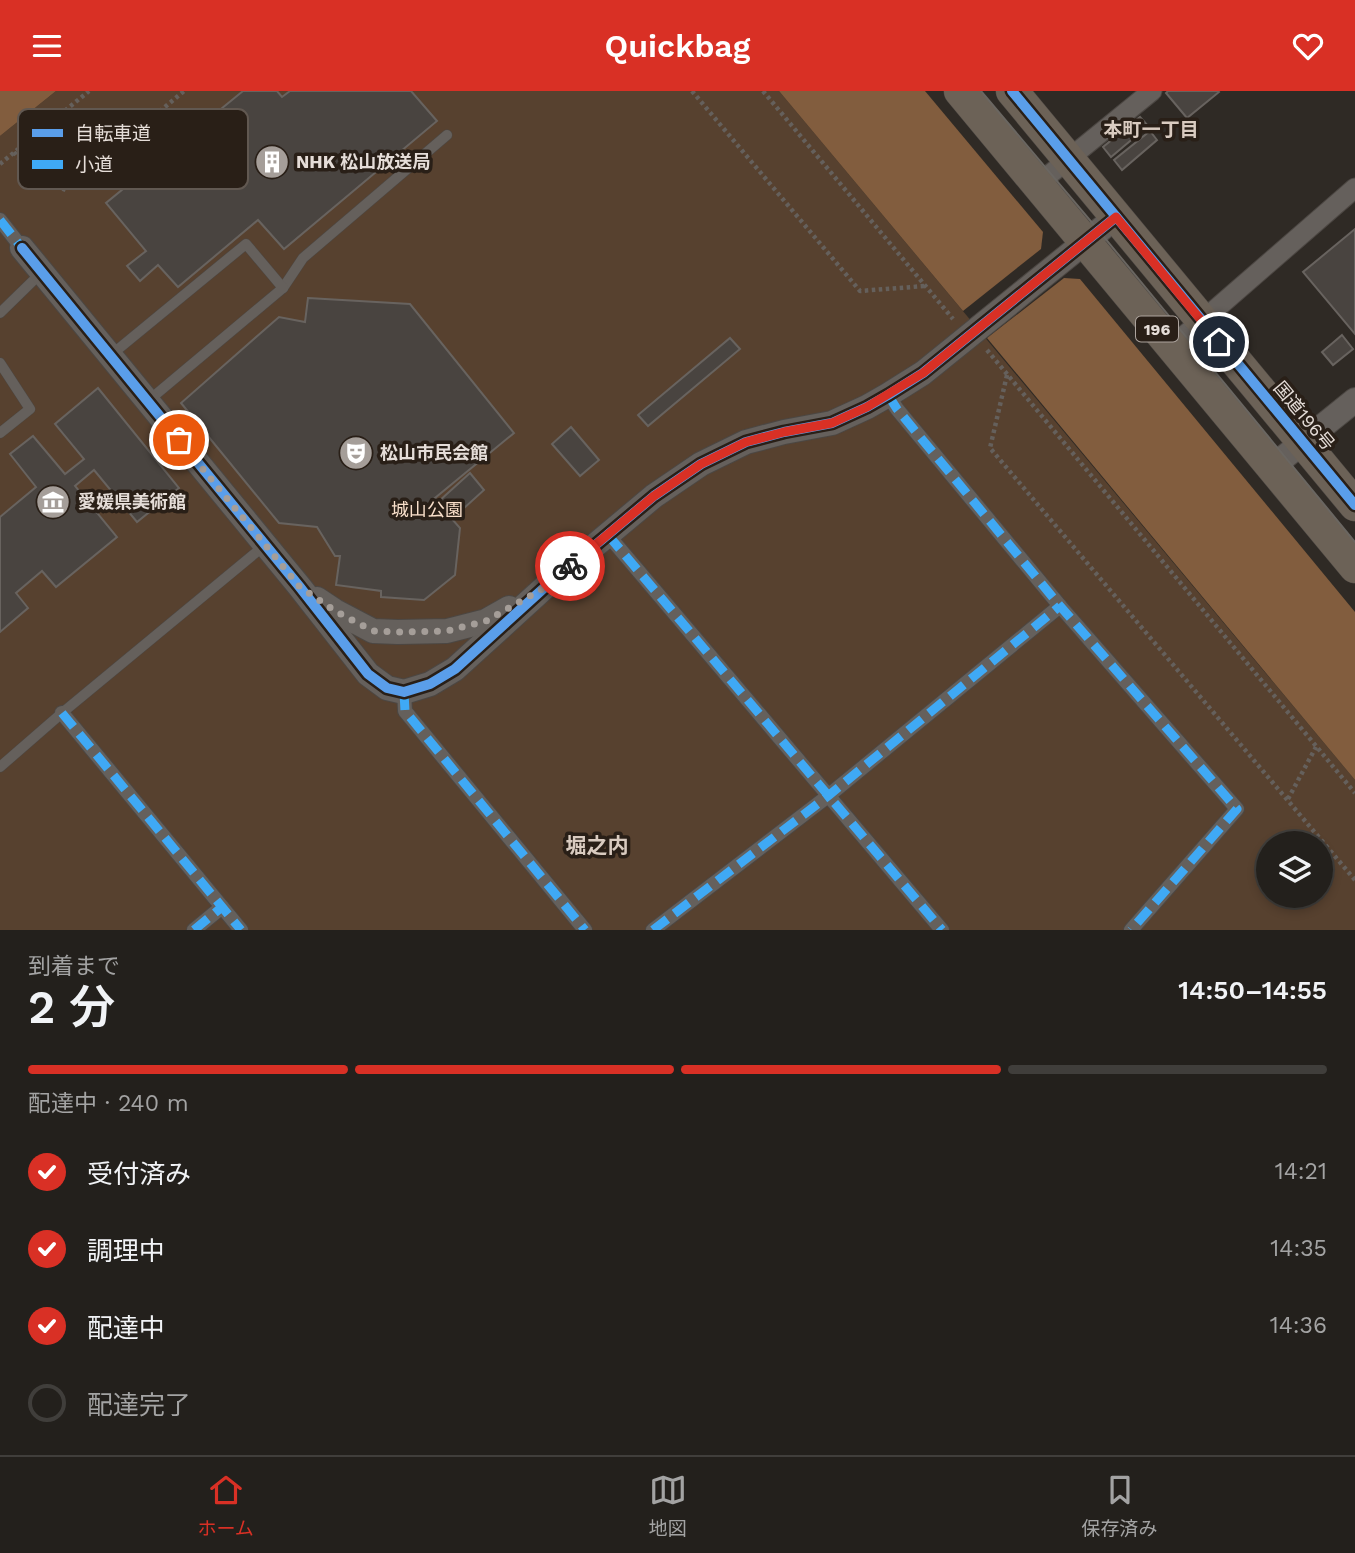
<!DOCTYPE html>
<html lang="ja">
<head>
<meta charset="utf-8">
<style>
  :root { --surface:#23201c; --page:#2f2d29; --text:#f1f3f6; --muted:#a3a3a3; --line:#403e3b; --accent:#d93025 }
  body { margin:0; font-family:"Work Sans","Noto Sans JP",sans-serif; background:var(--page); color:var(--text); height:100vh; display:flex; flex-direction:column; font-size:26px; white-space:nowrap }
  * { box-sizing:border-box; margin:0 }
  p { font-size:23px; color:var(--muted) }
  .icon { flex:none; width:38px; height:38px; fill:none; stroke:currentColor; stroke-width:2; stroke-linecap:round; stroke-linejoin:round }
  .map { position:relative; height:839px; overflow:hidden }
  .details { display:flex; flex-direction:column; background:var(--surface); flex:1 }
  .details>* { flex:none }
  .controls { position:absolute; left:1256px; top:740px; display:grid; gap:14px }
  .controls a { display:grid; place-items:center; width:77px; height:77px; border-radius:50%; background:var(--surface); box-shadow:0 4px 10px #0003,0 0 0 2px var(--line); font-size:35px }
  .pin { position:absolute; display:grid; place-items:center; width:60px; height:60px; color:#fff; margin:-30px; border:4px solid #fff; border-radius:50%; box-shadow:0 2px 7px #0007 }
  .courier { position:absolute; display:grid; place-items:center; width:70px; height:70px; margin:-35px; border:5px solid #d93025; border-radius:50%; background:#fff; color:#222; box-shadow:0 2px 9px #0007 }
  .head em { font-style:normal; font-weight:600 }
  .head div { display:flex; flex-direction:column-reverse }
  .head { display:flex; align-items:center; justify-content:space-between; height:119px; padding:0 28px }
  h1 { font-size:46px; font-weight:600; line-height:52px }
  .bar { display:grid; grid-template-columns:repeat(4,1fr); gap:10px 7px; align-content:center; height:84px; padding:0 28px }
  .bar i { height:9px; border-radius:5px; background:var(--line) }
  .bar .selected { background:var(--accent) }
  .bar p { grid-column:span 4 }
  ol { padding:0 28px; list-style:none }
  li { display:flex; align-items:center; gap:21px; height:77px }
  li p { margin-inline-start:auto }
  li .icon { padding:7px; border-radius:50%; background:var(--accent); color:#fff; stroke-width:4 }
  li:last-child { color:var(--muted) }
  li i { width:38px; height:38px; border:4px solid var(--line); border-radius:50% }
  header { display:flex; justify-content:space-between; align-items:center; height:91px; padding:0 28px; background:var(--accent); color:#fff; font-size:32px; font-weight:600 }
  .tab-bar { display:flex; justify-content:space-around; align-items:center; height:98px; border-top:2px solid var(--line); background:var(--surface); font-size:19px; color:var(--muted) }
  .tab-bar a { display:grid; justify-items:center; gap:4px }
  .tab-bar .selected { color:var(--accent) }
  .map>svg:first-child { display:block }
  .green { fill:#57412f; fill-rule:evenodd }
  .water { fill:#825d3e }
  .building { fill:#494440; stroke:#68635f; stroke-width:2 }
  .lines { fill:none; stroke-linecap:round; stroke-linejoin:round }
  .service-casing { stroke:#4c4743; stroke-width:11 }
  .pedestrian-casing { stroke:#4c4743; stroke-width:16 }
  .minor-casing { stroke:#4c4743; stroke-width:21 }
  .tertiary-casing { stroke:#4c4743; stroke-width:26 }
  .trunk-casing { stroke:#4c4743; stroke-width:33 }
  .path { stroke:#65605c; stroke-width:4.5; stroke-dasharray:3.5 3.5; stroke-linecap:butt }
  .service { stroke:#65605c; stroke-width:10 }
  .pedestrian { stroke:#65605c; stroke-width:14 }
  .minor { stroke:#65605c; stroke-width:19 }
  .tertiary { stroke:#65605c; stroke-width:24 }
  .trunk { stroke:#6c6257; stroke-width:32 }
  .tram { stroke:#6a6661; stroke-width:2 }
  .quiet { stroke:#3fa9f5; stroke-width:9; stroke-dasharray:18 9; stroke-linecap:butt }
  .cycleway-casing { stroke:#291f17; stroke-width:15 }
  .cycleway { stroke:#5a9eea; stroke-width:10 }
  .done { stroke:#a59e99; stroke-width:7; stroke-dasharray:0 12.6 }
  .route { stroke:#d93025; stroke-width:9 }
  .labels { text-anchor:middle; stroke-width:7; stroke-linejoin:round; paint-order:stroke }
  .shield { fill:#291f17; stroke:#ada49e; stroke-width:2 }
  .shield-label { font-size:16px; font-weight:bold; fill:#e5ddd8 }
  .poi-label { font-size:18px; font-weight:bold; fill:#e5ddd8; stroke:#291f17; text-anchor:start }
  .street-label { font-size:18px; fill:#e5ddd8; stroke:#291f17 }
  .park-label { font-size:18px; fill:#f9dfca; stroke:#291f17 }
  .neighbourhood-label { font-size:19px; font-weight:bold; fill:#d9cbc0; stroke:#291f17 }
  .quarter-label { font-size:21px; font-weight:bold; fill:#d9cbc0; stroke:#291f17 }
  .key { fill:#291f17; stroke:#615851; stroke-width:2 }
  .key-label { font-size:19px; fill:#e5ddd8 }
</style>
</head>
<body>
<header><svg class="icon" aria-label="menu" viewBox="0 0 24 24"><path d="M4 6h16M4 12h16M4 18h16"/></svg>Quickbag<svg class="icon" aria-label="heart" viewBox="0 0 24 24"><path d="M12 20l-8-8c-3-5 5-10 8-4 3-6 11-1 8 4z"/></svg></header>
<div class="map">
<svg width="1355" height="839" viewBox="0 0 1355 839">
  <rect width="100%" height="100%" fill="#2f2a25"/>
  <path class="green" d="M56,0h723l576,689v150h-1355v-794zM1269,752h52v53h-52z"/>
  <g class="water">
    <polygon points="0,0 56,0 0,45"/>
    <polygon points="779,0 925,0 1043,141 1041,158 963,220"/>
    <polygon points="1064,187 1080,188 1355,521 1355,689 987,247"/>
  </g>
  <g class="building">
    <polygon points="243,0 277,0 282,6 290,0 411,0 437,30 284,158 258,129 178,196 158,174 140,190 127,175 146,160 106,112"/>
    <polygon points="1168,0 1218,0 1219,1 1187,27 1166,2"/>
    <polygon points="1140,26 1148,35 1111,66 1103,56"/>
    <polygon points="1150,40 1157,49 1122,79 1114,69"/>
    <polygon points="1355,138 1355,243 1303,181"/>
    <polygon points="308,207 410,213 514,342 435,407 438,411 470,382 484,399 452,428 460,437 455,484 424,509 381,506 381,500 336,494 340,465 335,465 317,436 279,432 181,312 279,226 305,231"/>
    <polygon points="1342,244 1353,258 1333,274 1322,261"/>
    <polygon points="730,247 740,258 648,335 638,324"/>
    <polygon points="98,297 179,397 137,431 94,379 75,395 117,446 56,496 42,480 16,502 28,517 0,541 0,426 36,396 10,363 33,345 65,383 84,368 55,333"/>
    <polygon points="571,336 599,369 580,385 552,353"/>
  </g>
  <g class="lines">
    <g class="service-casing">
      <g id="service">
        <polyline points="283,197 303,167 447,44"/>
        <polyline points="0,222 42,181"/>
        <polyline points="111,264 246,153 283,197 148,310"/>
        <polyline points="0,272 30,318 0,342"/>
        <polyline points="0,676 62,622 265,454"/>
      </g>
    </g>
    <g class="pedestrian-casing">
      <g id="pedestrian">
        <polyline points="0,129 22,157"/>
        <polyline points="888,304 897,318 1060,515 1237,718 1131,839"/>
        <polyline points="608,444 942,839"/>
        <polyline points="404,601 405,620 585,839"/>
        <polyline points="62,622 241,839"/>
        <polyline points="194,839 222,816"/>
        <polyline points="653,839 828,705 1060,515"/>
      </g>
    </g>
    <g class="minor-casing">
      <g id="minor">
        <polyline points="1038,93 1152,0"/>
        <polyline points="1171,255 1202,230 1355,97"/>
      </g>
    </g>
    <g class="tertiary-casing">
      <g id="tertiary">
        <polyline points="22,157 299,495 368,583 387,597 404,601 430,593 455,578 544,497 654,405 701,373 746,351 784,341 832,332 867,316 888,304 923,282 1116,126"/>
        <polyline points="1272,376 1355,309"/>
        <polyline points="317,508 335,520 373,540 398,541 447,540 486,530 509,517"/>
      </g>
    </g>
    <g class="trunk-casing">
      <g id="trunk">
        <polyline points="960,0 1355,476"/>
        <polyline points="1012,0 1355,414"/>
      </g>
    </g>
    <g class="path">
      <polyline points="692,0 860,200 925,195"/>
      <polyline points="763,0 953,228"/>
      <polyline points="14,61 33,86 66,99 184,0"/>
      <polyline points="0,73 89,0"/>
      <polyline points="987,259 1355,702"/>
      <polyline points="1007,284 990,357 1355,789"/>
      <polyline points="1288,708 1316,656"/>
    </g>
    <use href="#service" class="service"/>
    <use href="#pedestrian" class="pedestrian"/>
    <use href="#minor" class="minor"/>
    <use href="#tertiary" class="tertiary"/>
    <use href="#trunk" class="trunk"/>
    <polyline class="tram" points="981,0 1099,140 1355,451"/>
    <g class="quiet">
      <polyline points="0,129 22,157"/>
      <polyline points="888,304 897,318 1060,515 1237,718 1131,839"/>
      <polyline points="608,444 942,839"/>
      <polyline points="404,601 405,620 585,839"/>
      <polyline points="62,622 241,839"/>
      <polyline points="194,839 222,816"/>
      <polyline points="653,839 828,705 1060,515"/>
    </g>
    <g class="cycleway-casing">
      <g id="cycleway">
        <polyline points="1012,0 1355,414"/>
        <polyline points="22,157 299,495 368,583 387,597 404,601 430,593 455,578 544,497 654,405 701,373 746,351 784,341 832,332 867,316 888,304 923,282 1116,126"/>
      </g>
    </g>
    <use href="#cycleway" class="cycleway"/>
  </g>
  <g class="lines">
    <polyline class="done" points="179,349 299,495 335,520 373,540 398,541 447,540 486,530 544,497 570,475"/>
    <polyline class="route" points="570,475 654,405 701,373 746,351 784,341 832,332 867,316 923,282 1116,126 1219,251"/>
  </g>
  <defs>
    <g id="building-disc" transform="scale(1.75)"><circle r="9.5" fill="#a59e99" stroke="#291f17"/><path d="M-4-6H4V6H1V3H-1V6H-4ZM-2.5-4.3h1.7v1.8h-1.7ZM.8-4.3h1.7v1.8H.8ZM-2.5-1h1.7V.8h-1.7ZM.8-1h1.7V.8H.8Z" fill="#fff"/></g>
    <g id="theatre-disc" transform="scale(1.75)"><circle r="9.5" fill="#a59e99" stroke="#291f17"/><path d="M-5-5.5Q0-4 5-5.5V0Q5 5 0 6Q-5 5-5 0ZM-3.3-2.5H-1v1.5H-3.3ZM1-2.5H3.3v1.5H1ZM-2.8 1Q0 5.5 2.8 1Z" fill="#fff"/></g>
    <g id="museum-disc" transform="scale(1.75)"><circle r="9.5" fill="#a59e99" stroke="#291f17"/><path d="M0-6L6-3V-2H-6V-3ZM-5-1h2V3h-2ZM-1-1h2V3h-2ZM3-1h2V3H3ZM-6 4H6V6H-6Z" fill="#fff"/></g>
  </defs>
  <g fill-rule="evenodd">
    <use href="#building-disc" x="272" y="71"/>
    <use href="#theatre-disc" x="356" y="362"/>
    <use href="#museum-disc" x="53" y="411"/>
  </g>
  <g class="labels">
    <rect class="shield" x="1136" y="225.5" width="42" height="25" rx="5"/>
    <g class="shield-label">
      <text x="1157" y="244">196</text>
    </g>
    <g class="poi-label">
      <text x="296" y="77">NHK 松山放送局</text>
      <text x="380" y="368">松山市民会館</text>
      <text x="78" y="417">愛媛県美術館</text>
    </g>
    <g class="street-label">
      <text transform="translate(1304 325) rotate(50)" y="6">国道196号</text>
    </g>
    <g class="park-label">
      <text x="427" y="425">城山公園</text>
    </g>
    <g class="neighbourhood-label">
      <text x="1151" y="45">本町一丁目</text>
    </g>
    <g class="quarter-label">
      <text x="597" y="762">堀之内</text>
    </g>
  </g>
  <rect x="18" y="18" width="230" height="80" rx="10" class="key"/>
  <rect x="32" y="38" width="31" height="8" fill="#5a9eea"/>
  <rect x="32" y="69" width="31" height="9" fill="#3fa9f5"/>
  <g class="key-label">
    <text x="75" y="49">自転車道</text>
    <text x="75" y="80">小道</text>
  </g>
</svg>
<div class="controls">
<a><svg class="icon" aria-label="layers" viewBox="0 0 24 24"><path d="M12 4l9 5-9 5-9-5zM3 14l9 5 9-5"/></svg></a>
</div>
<div class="pin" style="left:179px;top:349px;background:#ea580c"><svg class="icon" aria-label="bag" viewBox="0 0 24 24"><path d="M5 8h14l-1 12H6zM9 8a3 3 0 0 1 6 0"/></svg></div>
<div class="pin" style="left:1219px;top:251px;background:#1f2937"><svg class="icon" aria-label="home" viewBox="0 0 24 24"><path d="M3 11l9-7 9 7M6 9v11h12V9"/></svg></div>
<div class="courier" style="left:570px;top:475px"><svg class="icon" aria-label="bike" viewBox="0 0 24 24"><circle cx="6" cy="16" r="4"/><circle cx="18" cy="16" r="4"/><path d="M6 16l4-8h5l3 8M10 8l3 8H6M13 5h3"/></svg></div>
</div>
<section class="details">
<div class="head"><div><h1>2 分</h1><p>到着まで</p></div><em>14:50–14:55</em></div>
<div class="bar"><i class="selected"></i><i class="selected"></i><i class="selected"></i><i></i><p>配達中 · 240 m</p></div>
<ol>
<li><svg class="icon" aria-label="check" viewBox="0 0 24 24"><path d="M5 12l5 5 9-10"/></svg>受付済み<p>14:21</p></li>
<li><svg class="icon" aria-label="check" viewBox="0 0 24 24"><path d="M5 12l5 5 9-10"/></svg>調理中<p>14:35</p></li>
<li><svg class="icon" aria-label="check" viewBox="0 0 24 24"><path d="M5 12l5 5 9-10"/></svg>配達中<p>14:36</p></li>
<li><i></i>配達完了</li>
</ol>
</section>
<nav class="tab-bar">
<a class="selected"><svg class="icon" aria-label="home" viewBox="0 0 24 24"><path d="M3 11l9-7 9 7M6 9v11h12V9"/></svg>ホーム</a>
<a><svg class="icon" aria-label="map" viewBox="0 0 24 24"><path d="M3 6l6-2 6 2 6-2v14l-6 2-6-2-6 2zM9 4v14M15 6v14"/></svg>地図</a>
<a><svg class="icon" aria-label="saved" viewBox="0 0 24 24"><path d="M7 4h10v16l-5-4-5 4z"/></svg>保存済み</a>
</nav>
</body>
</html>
